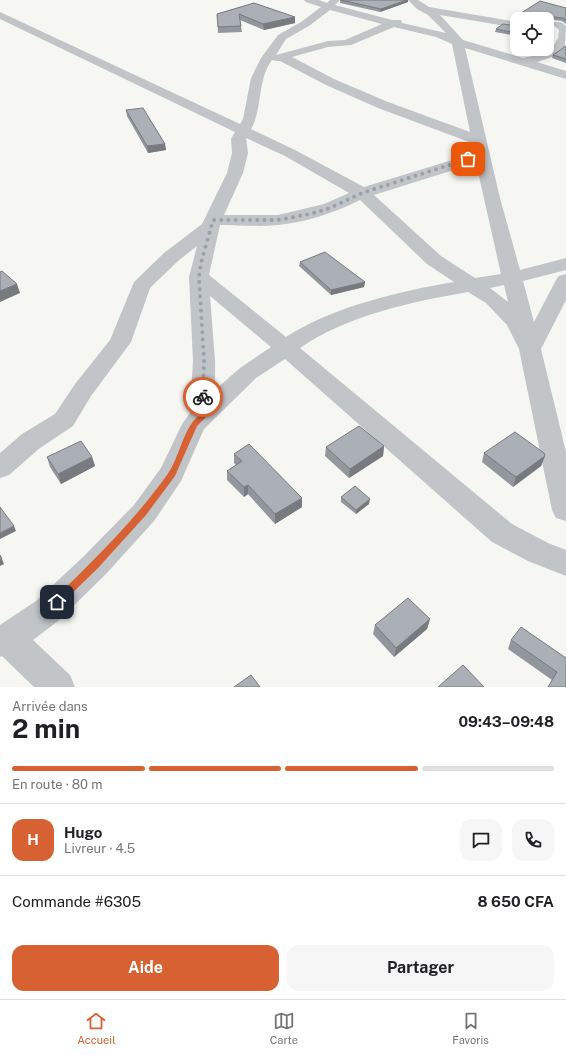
<!DOCTYPE html>
<html lang="fr">
<head>
<meta charset="utf-8">
<style>
  :root { --surface:#fff; --page:#f6f6f6; --text:#202124; --muted:#757577; --line:#e0e0e0; --accent:#d76132 }
  body { margin:0; font-family:"Public Sans",sans-serif; background:var(--page); color:var(--text); height:100vh; display:flex; flex-direction:column; font-size:15px; white-space:nowrap }
  * { box-sizing:border-box; margin:0 }
  p { font-size:13px; color:var(--muted) }
  .icon { flex:none; width:22px; height:22px; fill:none; stroke:currentColor; stroke-width:2; stroke-linecap:round; stroke-linejoin:round }
  .map { position:relative; height:687px; overflow:hidden }
  .sheet { display:flex; flex-direction:column; background:var(--surface); flex:1 }
  .sheet>* { flex:none }
  .buttons { position:absolute; left:510px; top:12px; display:grid; gap:8px }
  .buttons a { display:grid; place-items:center; width:44px; height:44px; border-radius:8px; background:var(--surface); box-shadow:0 2px 6px #0003; font-size:20px }
  .pin { position:absolute; display:grid; place-items:center; width:34px; height:34px; color:#fff; margin:-17px; border-radius:8px; box-shadow:0 2px 6px #0006 }
  .courier { position:absolute; display:grid; place-items:center; width:40px; height:40px; margin:-20px; border:3px solid #d76132; border-radius:50%; background:#fff; color:#222; box-shadow:0 1px 5px #0007 }
  .summary em { font-style:normal; font-weight:700 }
  .summary div { display:flex; flex-direction:column-reverse }
  .summary { display:flex; align-items:center; justify-content:space-between; height:68px; padding:0 12px }
  h1 { font-size:26px; font-weight:700; line-height:30px }
  .bar { display:grid; grid-template-columns:repeat(4,1fr); gap:6px 4px; align-content:center; height:48px; padding:0 12px }
  .bar i { height:5px; border-radius:3px; background:var(--line) }
  .bar .on { background:var(--accent) }
  .bar p { grid-column:span 4 }
  .line { display:flex; align-items:center; gap:10px; padding:0 12px; border-top:1px solid var(--line) }
  .line div { flex:1 }
  .round { display:grid; place-items:center; flex:none; width:42px; height:42px; border-radius:12px; background:var(--page) }
  .cta { display:flex; gap:8px; margin-top:auto; padding:8px 12px }
  .cta a { flex:1; height:46px; border-radius:12px; background:var(--accent); color:#fff; font-size:16px; font-weight:700; line-height:46px; text-align:center }
  .cta a+a { background:var(--page); color:var(--text) }
  .tab-bar { display:flex; justify-content:space-around; align-items:center; height:56px; border-top:1px solid var(--line); background:var(--surface); font-size:11px; color:var(--muted) }
  .tab-bar a { display:grid; justify-items:center; gap:2px }
  .tab-bar .on { color:var(--accent) }
  .map>svg:first-child { display:block }
  .lines { fill:none; stroke-linecap:round; stroke-linejoin:round }
  .minor { fill:#c1c5c8; fill-rule:evenodd }
  .wall { fill:#92979d }
  .shaded-wall { fill:#777b7f }
  .building { fill:#aab0b6; stroke:#777b7f }
  .route { fill:#d76132 }
  .done { stroke:#99a2aa; stroke-width:4; stroke-dasharray:0 7.2 }
</style>
</head>
<body>
<div class="map">
<svg width="566" height="687" viewBox="0 0 566 687">
  <rect width="100%" height="100%" fill="#f6f6f3"/>
  <g class="lines">
    <path class="minor" d="M304,0h15l8,3 3,-3h10l-5,5 57,15h9l1,3 44,10 -18,-18 -11,-6 -9,-9h10l11,7 88,15v6l-77,-13 23,25 60,18 18,-4 12,-7 5,-9 1,-8 -7,-6 1,-2h8l5,4 -1,21 -10,9 -18,6 29,9v8l-101,-31 35,150 20,72 46,-12v12l-43,11 11,41 22,-42 3,-4 7,-2v26l-25,49 25,103v69l-10,-3 -4,-8 -33,-161 -12,-24 -21,-22 -18,-11c-57,10 -120,23 -168,56l212,176 36,19 18,7v26l-38,-15 -36,-19 -207,-183 -29,19 -52,51 -23,52 -27,40 -48,53 -48,47 -25,19 37,35 5,12h-41l-32,-31 -2,1v-32l36,-24 48,-45 50,-51 27,-37 21,-44 8,-11 3,-52 -4,-84 8,-31 -19,15 -28,27 -19,54 -40,54 -18,30 -33,22 -31,27 -9,3v-25l22,-19 33,-20 20,-30 35,-44 24,-58 30,-29 38,-29 25,-51 5,-20 -1,-14 4,-7 -235,-113v-7l240,112 3,-5 8,-41 10,-20 17,-23 23,-13 20,-15 -15,-5zM330,10l52,14 -37,16 -17,1 -52,14 10,-16 23,-13zM394,27l42,10 16,7 18,88 -82,-30 -54,-23 -42,-22 36,-10 23,-2zM272,60l4,1h4l46,24 52,23 94,35 3,10 -111,34 -69,-37 -44,-21c12,-21 6,-49 21,-69zM246,138l39,18 64,37 -25,11 -46,11h-54l19,-42 5,-20zM476,163l25,111 -26,4 -34,-22 -67,-61zM360,200l67,64 27,18c-54,9 -122,25 -168,55l-77,-62 11,-50c19,0 39,2 58,0 29,-3 56,-12 82,-25zM504,285l4,17 -18,-14zM210,296l61,51 -31,21 -25,22v-29z"/>
  </g>
  <g class="wall">
    <polygon points="340,0 408,2 380,12 340,3"/>
    <polygon points="254,3 295,17 295,23 264,30 240,20 242,32 218,33 217,14"/>
    <polygon points="566,8 566,24 562,21 553,20 552,22 554,27 547,19 517,19 517,21 514,20 515,17"/>
    <polygon points="517,26 517,36 495,32 496,29"/>
    <polygon points="566,46 566,63 552,58 553,55"/>
    <polygon points="126,110 165,144 166,150 148,153 127,116"/>
    <polygon points="300,262 365,282 364,287 331,295 299,266"/>
    <polygon points="384,446 383,456 349,478 325,456 326,447"/>
    <polygon points="484,453 545,456 541,466 513,487 482,462"/>
    <polygon points="234,454 302,507 275,524 248,494 244,497 227,480 227,471 236,465 234,463"/>
    <polygon points="47,457 92,457 95,466 61,484 50,467"/>
    <polygon points="341,497 369,504 356,514 341,502"/>
    <polygon points="430,619 427,629 394,657 373,634 375,625"/>
    <polygon points="511,640 566,658 566,687 548,687 552,680 508,649"/>
  </g>
  <g class="shaded-wall">
    <polygon points="407,0 408,0 408,2 380,12 381,9"/>
    <polygon points="295,17 295,23 264,30 263,24"/>
    <polygon points="554,24 554,27 547,30 547,27"/>
    <polygon points="165,144 166,150 148,153 147,146"/>
    <polygon points="365,282 364,287 331,295 331,290"/>
    <polygon points="17,284 20,293 0,302 0,291"/>
    <polygon points="384,446 383,456 349,478 350,469"/>
    <polygon points="545,456 541,466 513,487 516,477"/>
    <polygon points="92,457 95,466 61,484 58,474"/>
    <polygon points="248,485 248,494 244,497 244,487"/>
    <polygon points="302,498 302,507 275,524 275,514"/>
    <polygon points="370,499 369,504 356,514 356,510"/>
    <polygon points="14,526 16,531 0,539 0,533"/>
    <polygon points="2,559 4,564 0,566 0,560"/>
    <polygon points="430,619 427,629 394,657 396,648"/>
  </g>
  <g class="building">
    <polygon points="341,0 407,0 381,9"/>
    <polygon points="540,1 566,8 566,20 563,18 554,17 551,21 554,24 547,27 547,19 519,19 519,18 515,17"/>
    <polygon points="254,3 295,17 263,24 239,14 241,26 218,27 217,14"/>
    <polygon points="503,24 517,26 517,33 496,29"/>
    <polygon points="566,46 566,59 553,55"/>
    <polygon points="143,108 165,144 147,146 126,110"/>
    <polygon points="325,252 365,282 331,290 300,262"/>
    <polygon points="2,271 17,284 0,291 0,272"/>
    <polygon points="359,426 384,446 350,469 326,447"/>
    <polygon points="515,432 544,453 545,456 516,477 484,453"/>
    <polygon points="81,441 92,457 58,474 47,457"/>
    <polygon points="249,444 302,498 275,514 248,485 244,487 227,471 242,461 234,454"/>
    <polygon points="355,486 370,499 356,510 341,497"/>
    <polygon points="0,507 14,526 0,533"/>
    <polygon points="0,555 2,559 0,560"/>
    <polygon points="408,598 430,619 396,648 375,625"/>
    <polygon points="521,627 566,658 566,687 548,687 557,672 511,640"/>
    <polygon points="463,665 484,687 438,687"/>
    <polygon points="251,675 260,687 234,687"/>
  </g>
  <path class="route" d="M203,394l3,3v20l-9,9 -22,50 -29,39 -48,53 -38,37 -3,1 -3,-1 -2,-3 2,-3c40,-39 80,-78 113,-124 13,-18 15,-44 31,-59l1,-19z"/>
  <g class="lines">
    <polyline class="done" points="203,397 204,361 199,277 201,263 213,220 278,220 310,214 330,208 362,193 468,159"/>
  </g>
</svg>
<div class="buttons">
<a><svg class="icon" aria-label="locate" viewBox="0 0 24 24"><circle cx="12" cy="12" r="6"/><path d="M12 2v4M12 18v4M2 12h4M18 12h4"/></svg></a>
</div>
<div class="pin" style="left:468px;top:159px;background:#ea580c"><svg class="icon" aria-label="bag" viewBox="0 0 24 24"><path d="M5 8h14l-1 12H6zM9 8a3 3 0 0 1 6 0"/></svg></div>
<div class="pin" style="left:57px;top:602px;background:#1f2937"><svg class="icon" aria-label="home" viewBox="0 0 24 24"><path d="M3 11l9-7 9 7M6 9v11h12V9"/></svg></div>
<div class="courier" style="left:203px;top:397px"><svg class="icon" aria-label="bike" viewBox="0 0 24 24"><circle cx="6" cy="16" r="4"/><circle cx="18" cy="16" r="4"/><path d="M6 16l4-8h5l3 8M10 8l3 8H6M13 5h3"/></svg></div>
</div>
<section class="sheet">
<div class="summary"><div><h1>2 min</h1><p>Arrivée dans</p></div><em>09:43–09:48</em></div>
<div class="bar"><i class="on"></i><i class="on"></i><i class="on"></i><i></i><p>En route · 80 m</p></div>
<div class="line" style="height:72px"><b class="round" style="background:var(--accent);color:#fff">H</b><div><b>Hugo</b><p>Livreur · 4.5</p></div><a class="round"><svg class="icon" aria-label="chat" viewBox="0 0 24 24"><path d="M4 5h16v11H9l-5 4z"/></svg></a><a class="round"><svg class="icon" aria-label="phone" viewBox="0 0 24 24"><path d="M5 4h4l2 5-3 2q2 4 5 5l2-3 5 2v4C11 20 4 13 5 4z"/></svg></a></div>
<div class="line" style="height:52px"><div>Commande #6305</div><b>8 650 CFA</b></div>
<div class="cta"><a>Aide</a><a>Partager</a></div>
</section>
<nav class="tab-bar">
<a class="on"><svg class="icon" aria-label="home" viewBox="0 0 24 24"><path d="M3 11l9-7 9 7M6 9v11h12V9"/></svg>Accueil</a>
<a><svg class="icon" aria-label="map" viewBox="0 0 24 24"><path d="M3 6l6-2 6 2 6-2v14l-6 2-6-2-6 2zM9 4v14M15 6v14"/></svg>Carte</a>
<a><svg class="icon" aria-label="saved" viewBox="0 0 24 24"><path d="M7 4h10v16l-5-4-5 4z"/></svg>Favoris</a>
</nav>
</body>
</html>
